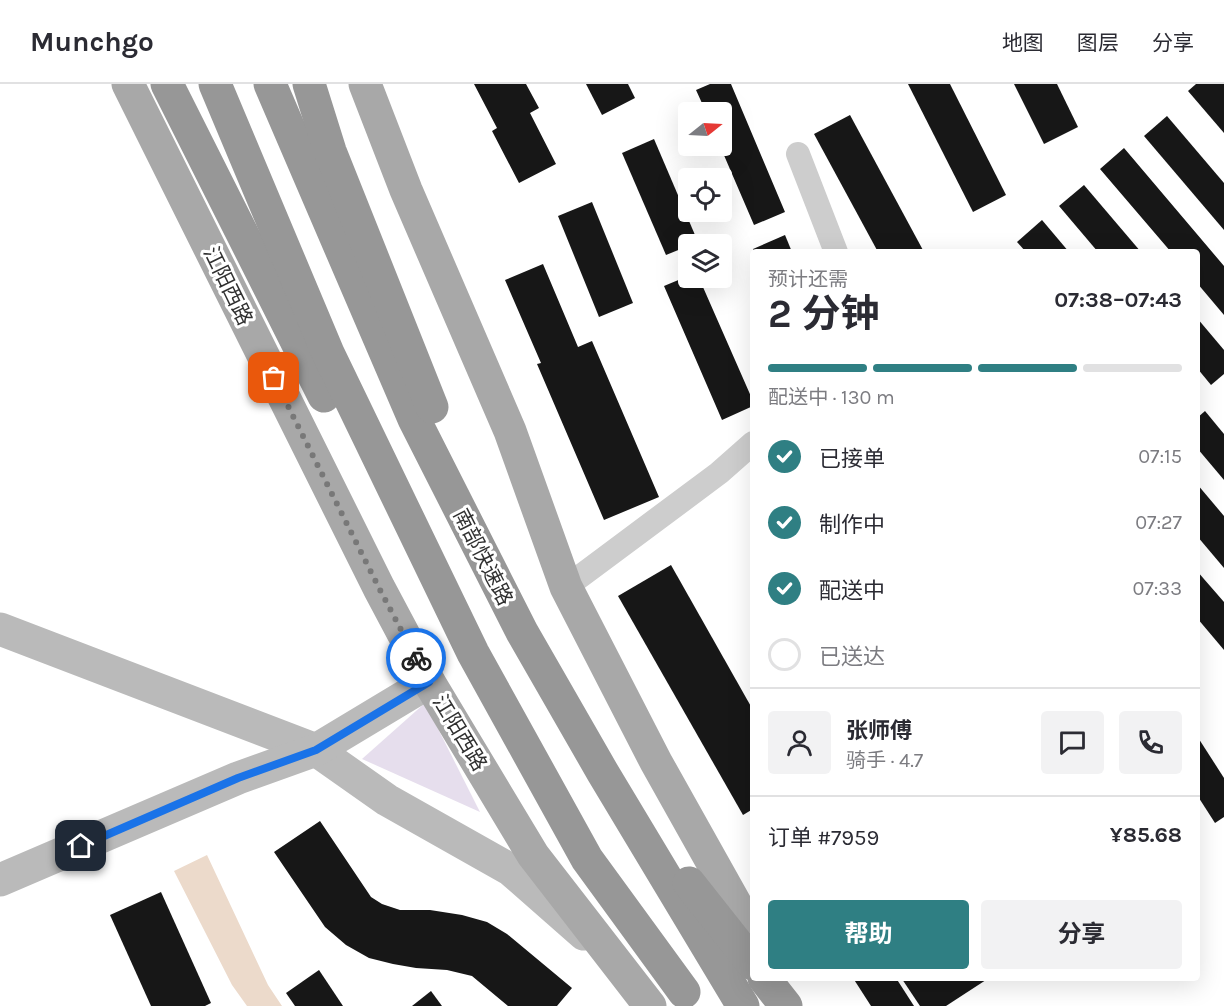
<!DOCTYPE html>
<html lang="zh">
<head>
<meta charset="utf-8">
<style>
  :root { --surface:#fff; --page:#f2f2f3; --text:#2b2b33; --muted:#7c7c81; --line:#e1e1e2; --accent:#2f7f83 }
  body { margin:0; font-family:Karla,"Noto Sans SC",sans-serif; background:var(--page); color:var(--text); height:100vh; display:flex; flex-direction:column; font-size:22px; white-space:nowrap }
  * { box-sizing:border-box; margin:0 }
  p { font-size:20px; color:var(--muted) }
  .icon { flex:none; width:33px; height:33px; fill:none; stroke:currentColor; stroke-width:2; stroke-linecap:round; stroke-linejoin:round }
  .map { position:relative; flex:1; overflow:hidden }
  .side { position:absolute; left:750px; top:165px; width:450px; height:732px; display:flex; flex-direction:column; background:var(--surface); border-radius:6px; box-shadow:0 6px 24px #0002 }
  .side>* { flex:none }
  .needle { width:39px; rotate:72deg }
  .fabs { position:absolute; left:678px; top:18px; display:grid; gap:12px }
  .fabs a { display:grid; place-items:center; width:54px; height:54px; border-radius:6px; background:var(--surface); box-shadow:0 6px 24px #0002; font-size:30px }
  .pin { position:absolute; display:grid; place-items:center; width:51px; height:51px; color:#fff; margin:-26px; border-radius:12px; box-shadow:0 3px 9px #0006 }
  .courier { position:absolute; display:grid; place-items:center; width:60px; height:60px; margin:-30px; border:4px solid #1a73e8; border-radius:50%; background:#fff; color:#222; box-shadow:0 2px 8px #0007 }
  .headline em { font-style:normal; font-weight:700 }
  .headline div { display:flex; flex-direction:column-reverse }
  .headline { display:flex; align-items:center; justify-content:space-between; height:102px; padding:0 18px }
  h1 { font-size:39px; font-weight:700; line-height:45px }
  .bar { display:grid; grid-template-columns:repeat(4,1fr); gap:9px 6px; align-content:center; height:72px; padding:0 18px }
  .bar i { height:8px; border-radius:4px; background:var(--line) }
  .bar .on { background:var(--accent) }
  .bar p { grid-column:span 4 }
  .line { display:flex; align-items:center; gap:15px; padding:0 18px; border-top:2px solid var(--line) }
  .line div { flex:1 }
  .round { display:grid; place-items:center; flex:none; width:63px; height:63px; border-radius:6px; background:var(--page) }
  ol { padding:0 18px; list-style:none }
  li { display:flex; align-items:center; gap:18px; height:66px }
  li p { margin-inline-start:auto }
  li .icon { padding:6px; border-radius:50%; background:var(--accent); color:#fff; stroke-width:4 }
  li:last-child { color:var(--muted) }
  li i { width:33px; height:33px; border:3px solid var(--line); border-radius:50% }
  .button { display:flex; gap:12px; margin-top:auto; padding:12px 18px }
  .button a { flex:1; height:69px; border-radius:6px; background:var(--accent); color:#fff; font-size:24px; font-weight:700; line-height:69px; text-align:center }
  .button a+a { background:var(--page); color:var(--text) }
  header { display:flex; align-items:center; gap:36px; box-sizing:border-box; height:84px; padding:0 30px; background:var(--surface); border-bottom:2px solid var(--line) }
  header strong { font-size:28px }
  nav { display:flex; gap:33px; margin-inline-start:auto; font-size:21px }
  .map>svg:first-child { display:block }
  .green { fill:#e6deed }
  .water { fill:#ecdacb }
  .building { fill:#171717 }
  .lines { fill:none; stroke-linecap:round; stroke-linejoin:round }
  .street { stroke:#cdcdcd; stroke-width:24 }
  .secondary { stroke:#bababa; stroke-width:33 }
  .primary { stroke:#a8a8a8; stroke-width:33 }
  .highway { stroke:#979797; stroke-width:33 }
  .done { stroke:#787878; stroke-width:6; stroke-dasharray:0 10.8 }
  .route { stroke:#1a73e8; stroke-width:8 }
  .labels { text-anchor:middle; stroke-width:6; stroke-linejoin:round; paint-order:stroke }
  .street-label { font-size:21px; fill:#303030; stroke:#fff }
</style>
</head>
<body>
<header>
<strong>Munchgo</strong>
<nav><a>地图</a><a>图层</a><a>分享</a></nav>
</header>
<div class="map">
<svg width="1224" height="922" viewBox="0 0 1224 922">
  <rect width="100%" height="100%" fill="#fff"/>
  <polygon class="green" points="425,619 480,728 362,675"/>
  <polygon class="water" points="207,771 268,901 282,922 247,922 232,901 174,787"/>
  <g class="building">
    <polygon points="474,0 526,0 539,24 530,29 556,80 519,99 492,47 497,44"/>
    <polygon points="586,0 628,0 635,14 602,31"/>
    <polygon points="710,0 731,0 785,128 754,141 720,62 722,62 722,28 706,28 696,6"/>
    <polygon points="908,0 950,0 1006,111 973,128"/>
    <polygon points="1014,0 1057,0 1078,43 1044,60"/>
    <polygon points="1196,0 1224,0 1224,49 1188,7"/>
    <polygon points="850,31 924,168 878,168 814,50"/>
    <polygon points="1167,32 1224,99 1224,146 1144,52"/>
    <polygon points="654,55 698,158 666,171 622,69"/>
    <polygon points="1124,64 1224,182 1224,231 1197,199 1197,168 1171,168 1100,85"/>
    <polygon points="1084,101 1141,168 1098,168 1059,122"/>
    <polygon points="592,118 633,219 599,233 558,132"/>
    <polygon points="1042,136 1069,168 1026,168 1017,158"/>
    <polygon points="785,151 792,168 754,168 753,165"/>
    <polygon points="543,180 578,263 592,257 659,413 604,436 537,280 541,279 505,196"/>
    <polygon points="688,192 688,194 699,194 753,317 753,322 722,336 664,202"/>
    <polygon points="1197,234 1224,266 1224,290 1211,301 1197,284"/>
    <polygon points="1205,327 1224,350 1224,396 1197,364 1197,334"/>
    <polygon points="1197,400 1224,432 1224,484 1197,452"/>
    <polygon points="671,481 753,626 753,725 743,731 618,512"/>
    <polygon points="1197,487 1224,518 1224,566 1197,534"/>
    <polygon points="1197,652 1224,694 1224,733 1215,739 1197,711"/>
    <polygon points="320,737 371,813 382,820 400,826 430,826 462,831 487,838 507,850 572,904 557,922 508,922 472,892 447,886 416,884 393,880 369,874 346,861 325,843 274,768"/>
    <polygon points="161,808 211,919 205,922 151,922 110,831"/>
    <polygon points="319,886 343,922 295,922 286,909"/>
    <polygon points="853,894 896,894 914,922 871,922"/>
    <polygon points="904,894 989,894 946,922 920,922 902,895"/>
    <polygon points="431,907 442,922 412,922"/>
  </g>
  <g class="lines">
    <g class="street">
      <polyline points="798,70 836,168"/>
      <polyline points="566,503 719,389 753,359"/>
    </g>
    <g class="secondary">
      <polyline points="0,545 316,666 387,716 511,786 584,850"/>
      <polyline points="0,796 238,694 316,666 429,598"/>
    </g>
    <g class="primary">
      <polyline points="128,0 379,504 429,598 533,771 650,922"/>
      <polyline points="365,0 406,106 510,347 566,503 656,678 753,851"/>
    </g>
    <g class="highway">
      <polyline points="167,0 324,312"/>
      <polyline points="215,0 328,269 473,569 587,775 684,908"/>
      <polyline points="270,0 414,335 522,548 603,689 743,922"/>
      <polyline points="309,0 330,67 432,323"/>
      <polyline points="689,799 753,880"/>
      <polyline points="764,894 786,922"/>
    </g>
  </g>
  <g class="lines">
    <polyline class="done" points="274,294 379,504 416,574"/>
    <polyline class="route" points="81,762 238,694 316,666 429,598 416,574"/>
  </g>
  <g class="labels">
    <g class="street-label">
      <text transform="translate(228 202) rotate(64)" y="7">江阳西路</text>
      <text transform="translate(483 473) rotate(63)" y="7">南部快速路</text>
      <text transform="translate(460 649) rotate(59)" y="7">江阳西路</text>
    </g>
  </g>
</svg>
<div class="fabs">
<a><svg class="needle" viewBox="-14 -14 28 28"><path d="M0-13l5 13h-10z" fill="#e53935"/><path d="M0 13l5-13h-10z" fill="#7c7c81"/></svg></a>
<a><svg class="icon" aria-label="locate" viewBox="0 0 24 24"><circle cx="12" cy="12" r="6"/><path d="M12 2v4M12 18v4M2 12h4M18 12h4"/></svg></a>
<a><svg class="icon" aria-label="layers" viewBox="0 0 24 24"><path d="M12 4l9 5-9 5-9-5zM3 14l9 5 9-5"/></svg></a>
</div>
<div class="pin" style="left:274px;top:294px;background:#ea580c"><svg class="icon" aria-label="bag" viewBox="0 0 24 24"><path d="M5 8h14l-1 12H6zM9 8a3 3 0 0 1 6 0"/></svg></div>
<div class="pin" style="left:81px;top:762px;background:#1f2937"><svg class="icon" aria-label="home" viewBox="0 0 24 24"><path d="M3 11l9-7 9 7M6 9v11h12V9"/></svg></div>
<div class="courier" style="left:416px;top:574px"><svg class="icon" aria-label="bike" viewBox="0 0 24 24"><circle cx="6" cy="16" r="4"/><circle cx="18" cy="16" r="4"/><path d="M6 16l4-8h5l3 8M10 8l3 8H6M13 5h3"/></svg></div>
<section class="side">
<div class="headline"><div><h1>2 分钟</h1><p>预计还需</p></div><em>07:38–07:43</em></div>
<div class="bar"><i class="on"></i><i class="on"></i><i class="on"></i><i></i><p>配送中 · 130 m</p></div>
<ol>
<li><svg class="icon" aria-label="check" viewBox="0 0 24 24"><path d="M5 12l5 5 9-10"/></svg>已接单<p>07:15</p></li>
<li><svg class="icon" aria-label="check" viewBox="0 0 24 24"><path d="M5 12l5 5 9-10"/></svg>制作中<p>07:27</p></li>
<li><svg class="icon" aria-label="check" viewBox="0 0 24 24"><path d="M5 12l5 5 9-10"/></svg>配送中<p>07:33</p></li>
<li><i></i>已送达</li>
</ol>
<div class="line" style="height:108px"><a class="round"><svg class="icon" aria-label="person" viewBox="0 0 24 24"><circle cx="12" cy="8" r="4"/><path d="M4 21q1-7 8-7t8 7"/></svg></a><div><b>张师傅</b><p>骑手 · 4.7</p></div><a class="round"><svg class="icon" aria-label="chat" viewBox="0 0 24 24"><path d="M4 5h16v11H9l-5 4z"/></svg></a><a class="round"><svg class="icon" aria-label="phone" viewBox="0 0 24 24"><path d="M5 4h4l2 5-3 2q2 4 5 5l2-3 5 2v4C11 20 4 13 5 4z"/></svg></a></div>
<div class="line" style="height:78px"><div>订单 #7959</div><b>¥85.68</b></div>
<div class="button"><a>帮助</a><a>分享</a></div>
</section>
</div>
</body>
</html>
